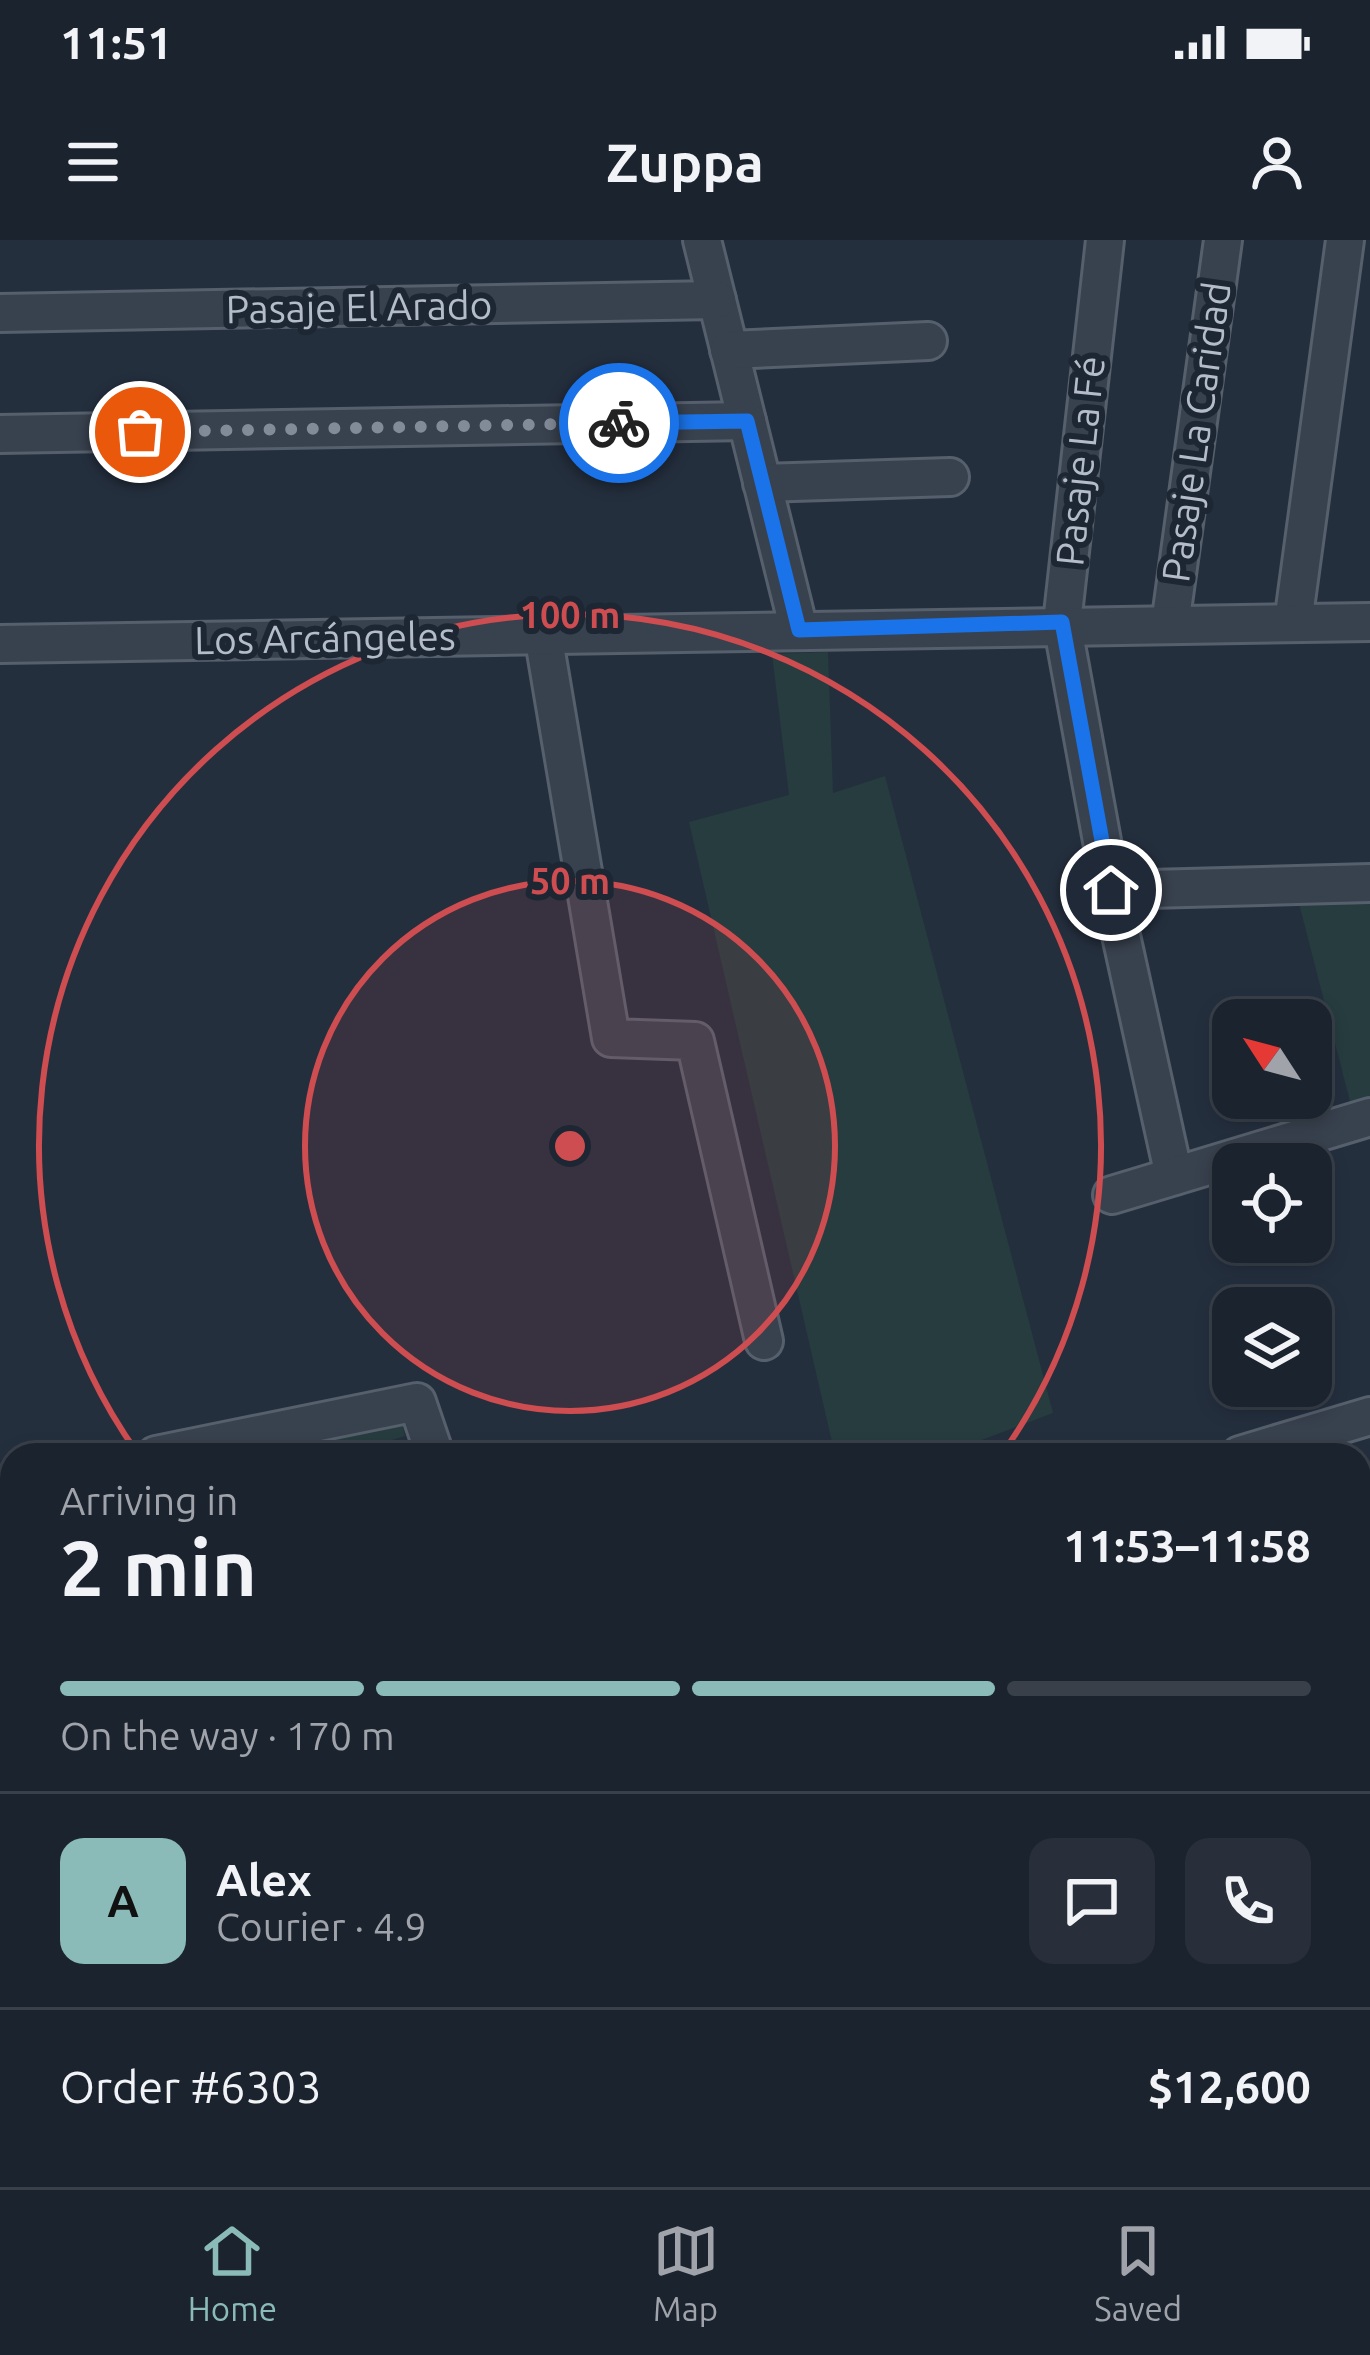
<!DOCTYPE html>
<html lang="en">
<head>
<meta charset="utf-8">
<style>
  :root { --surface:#1b232e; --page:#282f3a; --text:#f1f3f6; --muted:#a0a4aa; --line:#39404a; --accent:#8bbbb9 }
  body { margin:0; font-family:Ubuntu,sans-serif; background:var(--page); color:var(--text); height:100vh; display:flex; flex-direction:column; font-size:45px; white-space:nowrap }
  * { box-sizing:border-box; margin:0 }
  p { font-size:39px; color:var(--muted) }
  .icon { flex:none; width:66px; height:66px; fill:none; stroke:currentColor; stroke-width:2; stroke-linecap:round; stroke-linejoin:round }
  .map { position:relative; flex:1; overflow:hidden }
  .sheet { position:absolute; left:0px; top:1203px; width:1371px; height:744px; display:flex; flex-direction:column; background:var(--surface); border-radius:36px 36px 0 0; box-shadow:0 6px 18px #0003,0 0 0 3px var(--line) }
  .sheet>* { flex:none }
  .needle { width:78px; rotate:306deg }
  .tools { position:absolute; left:1212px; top:759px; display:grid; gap:24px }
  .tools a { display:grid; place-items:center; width:120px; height:120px; border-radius:24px; background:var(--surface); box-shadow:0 6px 18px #0003,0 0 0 3px var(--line); font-size:60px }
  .pin { position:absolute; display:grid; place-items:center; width:102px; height:102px; color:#fff; margin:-51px; border:6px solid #fff; border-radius:50%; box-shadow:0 3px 12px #0007 }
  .courier { position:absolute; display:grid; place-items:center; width:120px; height:120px; margin:-60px; border:9px solid #1a73e8; border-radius:50%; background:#fff; color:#222; box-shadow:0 3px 15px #0007 }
  .headline em { font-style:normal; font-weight:600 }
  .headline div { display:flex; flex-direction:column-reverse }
  .headline { display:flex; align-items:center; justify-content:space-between; height:204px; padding:0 60px }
  h1 { font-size:78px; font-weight:600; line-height:90px }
  .bar { display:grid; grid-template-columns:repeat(4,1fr); gap:18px 12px; align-content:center; height:144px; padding:0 60px }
  .bar i { height:15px; border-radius:9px; background:var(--line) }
  .bar .on { background:var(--accent) }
  .bar p { grid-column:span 4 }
  .line { display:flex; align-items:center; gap:30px; padding:0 60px; border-top:3px solid var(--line) }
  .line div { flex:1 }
  .round { display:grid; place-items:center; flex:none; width:126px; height:126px; border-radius:24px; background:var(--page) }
  .status { display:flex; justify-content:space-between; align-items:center; height:84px; padding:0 60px; background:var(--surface); direction:ltr }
  .status svg { height:33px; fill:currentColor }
  header { display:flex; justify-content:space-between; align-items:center; height:156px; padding:0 60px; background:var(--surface); font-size:54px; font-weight:600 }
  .menu { display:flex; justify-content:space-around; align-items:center; height:168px; border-top:3px solid var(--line); background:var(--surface); font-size:33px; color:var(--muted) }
  .menu a { display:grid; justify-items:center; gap:6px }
  .menu .on { color:var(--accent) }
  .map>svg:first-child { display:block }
  .green { fill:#263c3f }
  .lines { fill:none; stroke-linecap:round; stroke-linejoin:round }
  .minor-casing { stroke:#565f6c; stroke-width:42 }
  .minor { stroke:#38414e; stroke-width:36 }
  .done { stroke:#828b98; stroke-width:12; stroke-dasharray:0 21.6 }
  .route { stroke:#1a73e8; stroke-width:15 }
  .ring { fill:none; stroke:#ce4d50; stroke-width:6 }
  .labels { text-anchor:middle; stroke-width:12; stroke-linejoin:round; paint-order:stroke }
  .street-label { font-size:39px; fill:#b4bcc9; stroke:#1d2633 }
  .centre { fill:#ce4d50; stroke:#1d2633; stroke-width:6 }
  .ring-label { font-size:36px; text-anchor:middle; font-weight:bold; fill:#ce4d50; stroke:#1d2633; stroke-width:12; stroke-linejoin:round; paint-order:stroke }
</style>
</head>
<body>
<div class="status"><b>11:51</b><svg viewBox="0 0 49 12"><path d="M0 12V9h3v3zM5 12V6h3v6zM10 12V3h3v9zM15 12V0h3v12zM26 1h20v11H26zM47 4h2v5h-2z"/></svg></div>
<header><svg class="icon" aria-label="menu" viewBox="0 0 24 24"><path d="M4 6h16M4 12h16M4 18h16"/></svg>Zuppa<svg class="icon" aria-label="person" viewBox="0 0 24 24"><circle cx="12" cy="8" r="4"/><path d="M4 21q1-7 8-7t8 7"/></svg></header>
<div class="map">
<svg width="1370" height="1947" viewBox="0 0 1370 1947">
  <rect width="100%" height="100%" fill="#242f3e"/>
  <g class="green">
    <polygon points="828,412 833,553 885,536 1053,1173 942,1215 835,1215 689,582 789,555 772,414"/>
    <polygon points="1370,643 1370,877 1355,881 1294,644"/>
    <polygon points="401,1178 405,1196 344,1215 215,1215"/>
  </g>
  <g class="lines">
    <g class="minor-casing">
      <g id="minor">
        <polyline points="702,0 799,390"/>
        <polyline points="1105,0 1062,383 1111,650 1174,936"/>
        <polyline points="0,73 717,60"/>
        <polyline points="729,110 928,101"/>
        <polyline points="0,194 747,181"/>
        <polyline points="762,243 950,237"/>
        <polyline points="1293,383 1345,0"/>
        <polyline points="1170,385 1223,0"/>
        <polyline points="543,394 611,798 695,801 764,1101"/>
        <polyline points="0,404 1370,382"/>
        <polyline points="1111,650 1370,643"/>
        <polyline points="1112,955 1370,877"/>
        <polyline points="156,1215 417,1162 435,1215"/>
        <polyline points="1240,1215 1370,1176"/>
        <polyline points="0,1247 12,1245"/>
        <polyline points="0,1608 12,1604"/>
        <polyline points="0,1633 12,1647"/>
        <polyline points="1359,1636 1370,1690"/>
        <polyline points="269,1935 281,1947"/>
        <polyline points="524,1935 526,1947"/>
        <polyline points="735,1935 737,1947"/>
        <polyline points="976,1935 978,1947"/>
        <polyline points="1195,1935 1197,1947"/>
      </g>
    </g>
    <use href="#minor" class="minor"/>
  </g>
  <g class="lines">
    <polyline class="done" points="140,192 619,183"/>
    <polyline class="route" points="619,183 747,181 799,390 1062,382 1111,650"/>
  </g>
  <circle cx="570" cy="906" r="265" fill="#ce4d50" fill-opacity=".12"/>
  <g class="ring">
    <circle cx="570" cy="906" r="265"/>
    <path d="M138 1214A531 531 0 1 1 1002 1214"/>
  </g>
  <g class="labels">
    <g class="street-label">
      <text transform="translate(359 67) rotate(-1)" y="14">Pasaje El Arado</text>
      <text transform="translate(1196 192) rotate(-82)" y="14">Pasaje La Caridad</text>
      <text transform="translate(1080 221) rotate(-84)" y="14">Pasaje La Fé</text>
      <text transform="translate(325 398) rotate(-1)" y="14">Los Arcángeles</text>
    </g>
  </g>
  <circle cx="570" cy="906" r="18" class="centre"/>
  <g class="ring-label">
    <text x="570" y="388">100 m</text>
    <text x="570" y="654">50 m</text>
  </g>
</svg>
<div class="tools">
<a><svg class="needle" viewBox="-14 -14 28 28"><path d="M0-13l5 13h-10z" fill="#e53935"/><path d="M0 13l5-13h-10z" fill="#a0a4aa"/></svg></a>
<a><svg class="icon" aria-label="locate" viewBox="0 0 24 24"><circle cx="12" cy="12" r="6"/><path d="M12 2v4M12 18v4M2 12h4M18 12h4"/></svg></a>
<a><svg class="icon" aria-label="layers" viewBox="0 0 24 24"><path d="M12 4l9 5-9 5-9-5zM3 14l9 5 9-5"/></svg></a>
</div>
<div class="pin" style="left:140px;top:192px;background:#ea580c"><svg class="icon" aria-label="bag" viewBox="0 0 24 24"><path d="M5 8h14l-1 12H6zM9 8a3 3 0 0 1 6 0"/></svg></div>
<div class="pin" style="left:1111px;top:650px;background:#1f2937"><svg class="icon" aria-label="home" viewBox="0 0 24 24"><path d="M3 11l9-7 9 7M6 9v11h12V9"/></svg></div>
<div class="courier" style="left:619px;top:183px"><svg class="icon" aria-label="bike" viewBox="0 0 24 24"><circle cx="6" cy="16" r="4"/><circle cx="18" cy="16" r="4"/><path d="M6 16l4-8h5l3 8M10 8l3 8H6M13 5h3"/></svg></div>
<section class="sheet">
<div class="headline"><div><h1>2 min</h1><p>Arriving in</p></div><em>11:53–11:58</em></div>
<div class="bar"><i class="on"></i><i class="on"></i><i class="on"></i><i></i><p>On the way · 170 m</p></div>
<div class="line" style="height:216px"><b class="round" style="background:var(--accent);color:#111">A</b><div><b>Alex</b><p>Courier · 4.9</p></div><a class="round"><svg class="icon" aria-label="chat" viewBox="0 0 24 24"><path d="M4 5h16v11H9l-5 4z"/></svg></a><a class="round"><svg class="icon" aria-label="phone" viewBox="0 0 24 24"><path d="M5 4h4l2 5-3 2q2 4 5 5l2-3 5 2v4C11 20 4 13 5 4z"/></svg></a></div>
<div class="line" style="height:156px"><div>Order #6303</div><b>$12,600</b></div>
</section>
</div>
<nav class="menu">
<a class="on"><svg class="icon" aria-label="home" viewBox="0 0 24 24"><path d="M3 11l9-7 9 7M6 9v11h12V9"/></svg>Home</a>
<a><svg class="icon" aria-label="map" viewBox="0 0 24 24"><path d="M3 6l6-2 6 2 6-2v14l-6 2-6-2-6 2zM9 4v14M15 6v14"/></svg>Map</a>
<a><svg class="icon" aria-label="saved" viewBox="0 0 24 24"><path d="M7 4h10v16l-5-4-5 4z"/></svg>Saved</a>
</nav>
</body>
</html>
